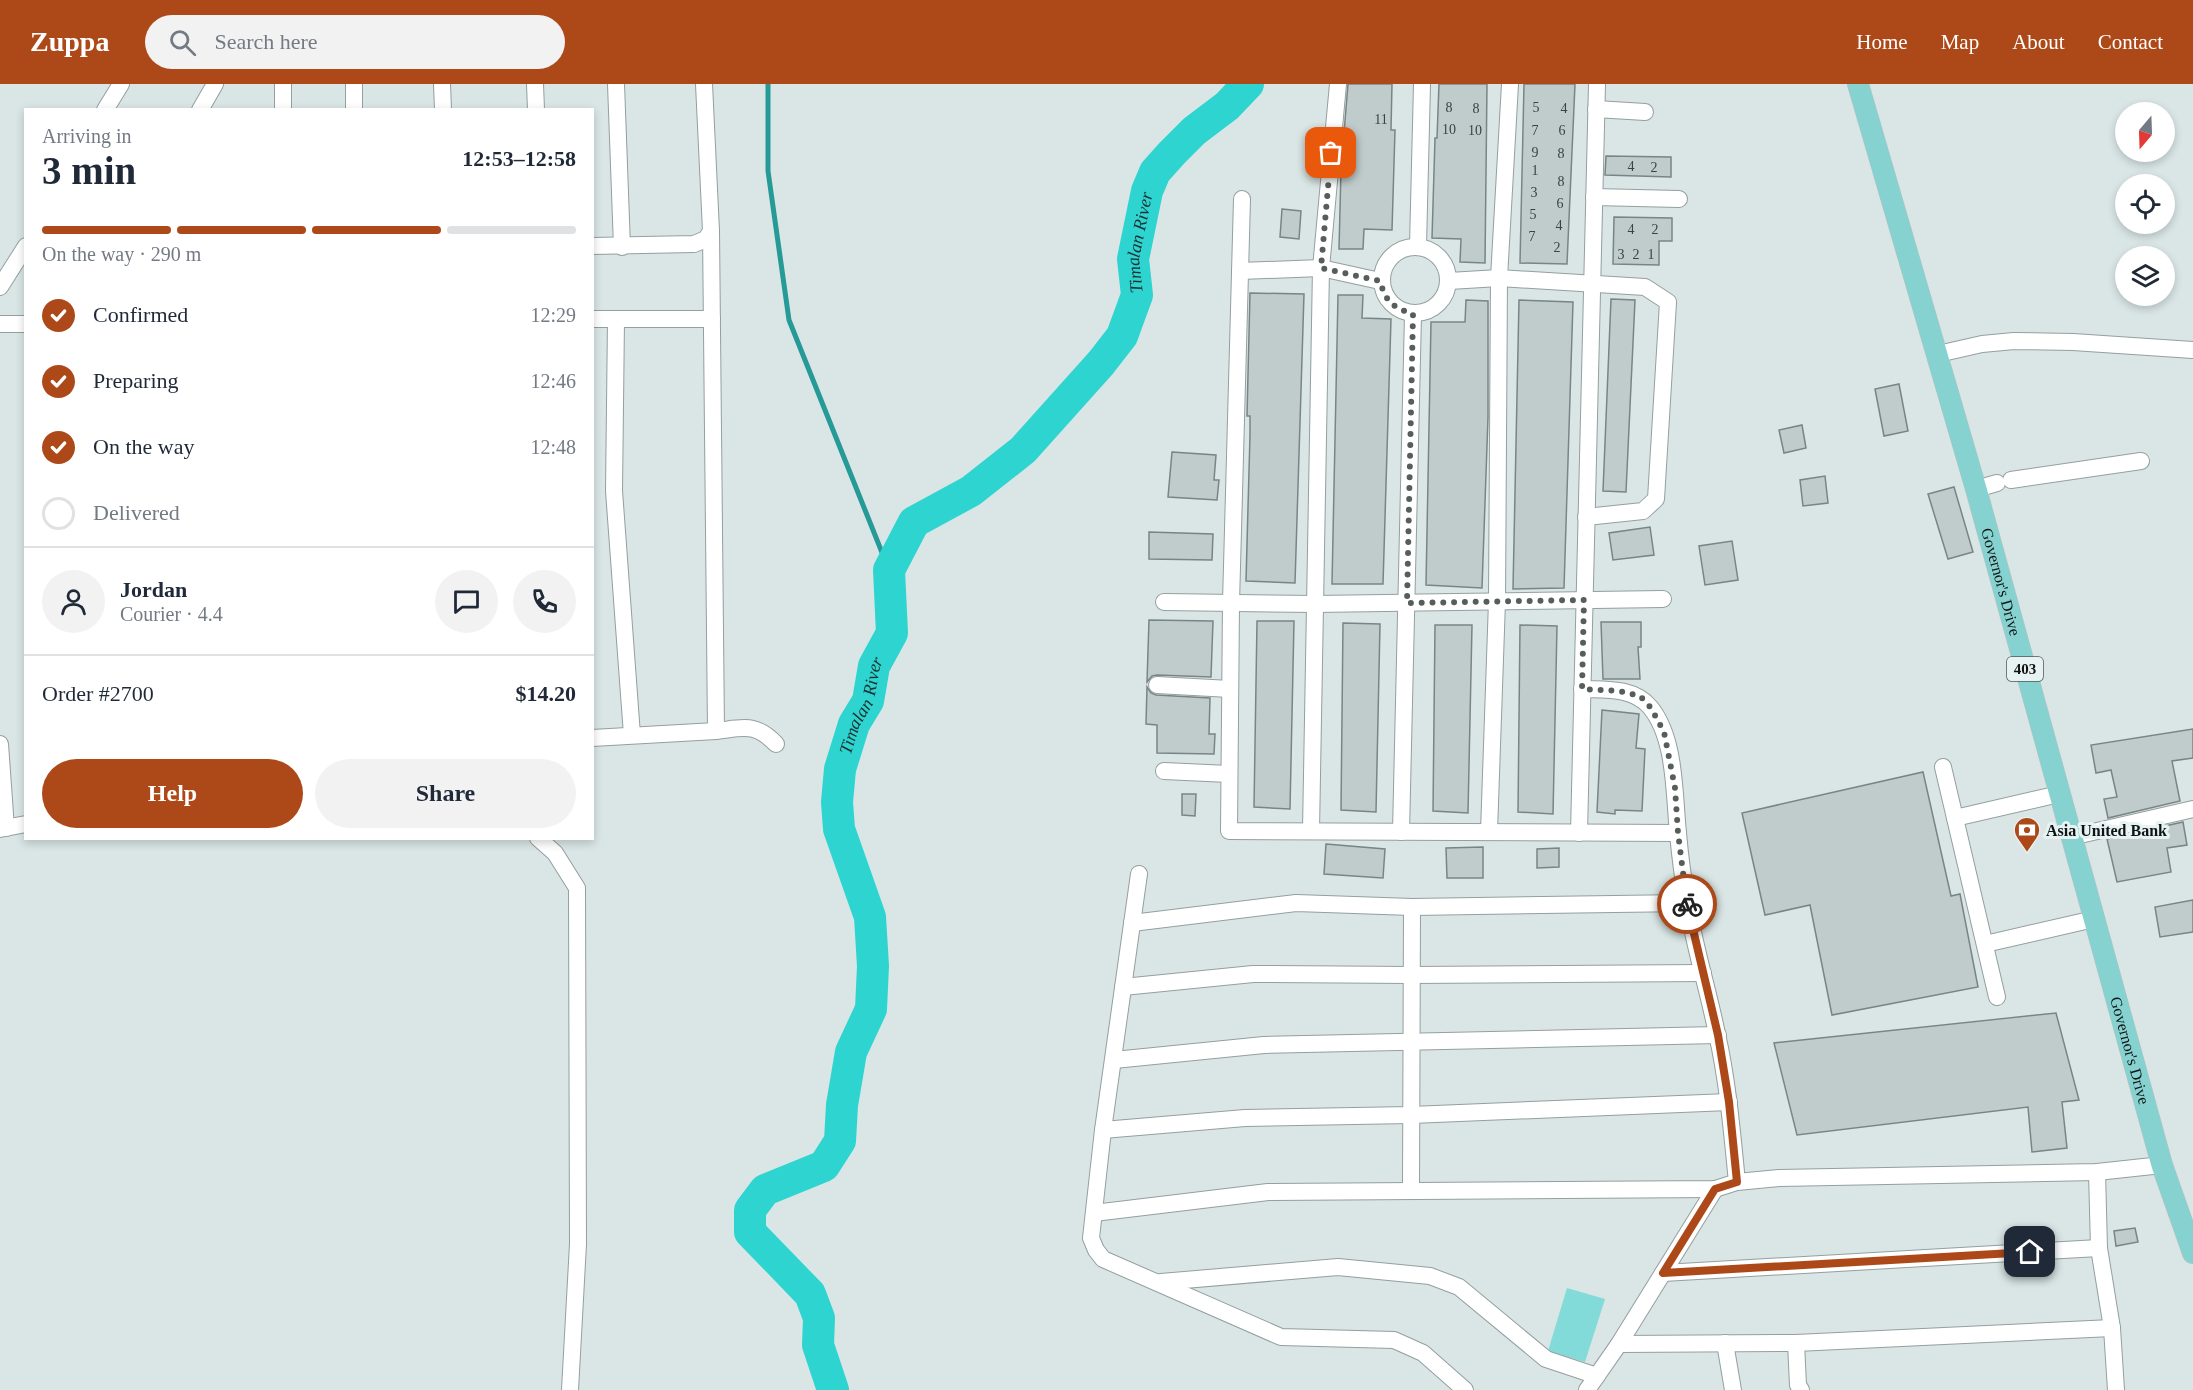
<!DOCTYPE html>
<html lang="en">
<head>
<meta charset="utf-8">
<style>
  :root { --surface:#fff; --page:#f2f2f3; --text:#1f2937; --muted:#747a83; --line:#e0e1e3; --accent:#ad4918 }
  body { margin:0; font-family:Georgia,serif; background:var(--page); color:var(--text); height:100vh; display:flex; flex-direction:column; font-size:22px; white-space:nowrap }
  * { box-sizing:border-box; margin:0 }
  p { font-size:20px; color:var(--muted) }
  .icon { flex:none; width:33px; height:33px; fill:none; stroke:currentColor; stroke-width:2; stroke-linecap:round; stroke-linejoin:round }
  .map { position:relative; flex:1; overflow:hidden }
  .side { position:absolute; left:24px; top:24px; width:570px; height:732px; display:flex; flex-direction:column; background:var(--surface); border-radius:0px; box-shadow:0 3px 9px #0003 }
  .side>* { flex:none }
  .needle { width:39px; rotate:199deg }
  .tools { position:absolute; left:2115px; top:18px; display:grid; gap:12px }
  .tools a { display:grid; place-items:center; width:60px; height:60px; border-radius:50%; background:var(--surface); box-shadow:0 3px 9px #0003; font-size:30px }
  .pin { position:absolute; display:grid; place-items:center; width:51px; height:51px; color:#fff; margin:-26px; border-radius:12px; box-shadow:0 3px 9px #0006 }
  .courier { position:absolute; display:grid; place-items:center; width:60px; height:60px; margin:-30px; border:4px solid #ad4918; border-radius:50%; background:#fff; color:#222; box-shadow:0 2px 8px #0007 }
  .summary em { font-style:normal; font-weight:800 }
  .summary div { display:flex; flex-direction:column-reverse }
  .summary { display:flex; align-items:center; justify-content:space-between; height:102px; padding:0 18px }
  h1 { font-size:39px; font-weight:800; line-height:45px }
  .bar { display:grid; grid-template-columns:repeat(4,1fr); gap:9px 6px; align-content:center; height:72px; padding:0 18px }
  .bar i { height:8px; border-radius:4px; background:var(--line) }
  .bar .selected { background:var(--accent) }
  .bar p { grid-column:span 4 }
  .line { display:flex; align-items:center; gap:15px; padding:0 18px; border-top:2px solid var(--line) }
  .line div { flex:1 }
  .round { display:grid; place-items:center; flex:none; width:63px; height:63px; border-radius:32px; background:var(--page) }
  ol { padding:0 18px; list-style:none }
  li { display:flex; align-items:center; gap:18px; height:66px }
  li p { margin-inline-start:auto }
  li .icon { padding:6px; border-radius:50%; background:var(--accent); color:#fff; stroke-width:4 }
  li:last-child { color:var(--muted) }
  li i { width:33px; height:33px; border:3px solid var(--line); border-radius:50% }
  .action { display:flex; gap:12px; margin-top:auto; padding:12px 18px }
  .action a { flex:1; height:69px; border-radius:36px; background:var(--accent); color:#fff; font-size:24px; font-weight:800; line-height:69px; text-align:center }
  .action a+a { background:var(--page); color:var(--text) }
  header { display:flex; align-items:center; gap:36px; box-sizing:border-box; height:84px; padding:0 30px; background:var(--accent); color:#fff }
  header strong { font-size:28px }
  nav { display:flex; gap:33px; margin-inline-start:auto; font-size:21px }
  .search { width:420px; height:54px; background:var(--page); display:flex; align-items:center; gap:15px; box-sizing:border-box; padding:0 21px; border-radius:33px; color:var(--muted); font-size:22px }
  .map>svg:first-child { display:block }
  .green { fill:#82dbd8 }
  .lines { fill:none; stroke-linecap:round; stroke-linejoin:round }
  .stream { stroke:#259a97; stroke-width:5 }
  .river { stroke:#2ed4d0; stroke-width:32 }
  .building { fill:#c0cccb; stroke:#798584; stroke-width:1.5 }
  .minor-casing { stroke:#949f9f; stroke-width:18 }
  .major-casing { stroke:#c1c2c2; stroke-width:22 }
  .minor { stroke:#fff; stroke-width:16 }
  .major { stroke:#85d2d0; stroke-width:21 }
  .done { stroke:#565e5c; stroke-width:6; stroke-dasharray:0 10.8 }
  .route { stroke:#ad4918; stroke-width:8 }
  .labels { text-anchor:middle; stroke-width:6; stroke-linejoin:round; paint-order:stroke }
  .number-label { font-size:14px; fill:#3b4241 }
  .shield { fill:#e7f3f3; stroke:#505756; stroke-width:1.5 }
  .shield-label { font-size:15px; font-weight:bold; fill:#0f1413 }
  .street-label { font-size:16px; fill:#0f1413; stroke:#e7f3f3 }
  .poi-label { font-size:16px; font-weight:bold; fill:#0f1413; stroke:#e7f3f3; text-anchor:start }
  .water-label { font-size:18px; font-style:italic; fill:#193231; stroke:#e7f3f3 }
</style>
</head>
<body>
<header>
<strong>Zuppa</strong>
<div class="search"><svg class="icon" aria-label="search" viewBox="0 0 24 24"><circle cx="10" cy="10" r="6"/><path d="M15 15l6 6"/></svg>Search here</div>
<nav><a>Home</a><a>Map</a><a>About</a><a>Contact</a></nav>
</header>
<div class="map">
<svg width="2193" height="1306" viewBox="0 0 2193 1306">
  <rect width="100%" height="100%" fill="#d9e6e5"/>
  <polygon class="green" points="1567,1204 1605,1215 1585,1278 1548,1267"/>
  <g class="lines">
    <polyline class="stream" points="768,0 768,87 789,236 889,486"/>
    <path class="river" id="s1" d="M833,1306l-15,-45 1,-27 -9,-24 -60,-62v-22l15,-20 59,-24 16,-25 2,-36 9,-53 20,-43 2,-43 -3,-49 -31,-88 -2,-27 3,-33 14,-45 14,-23 6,-35 18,-33 -3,-63 25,-48 57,-31 52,-41 78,-87 21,-27 15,-41 -4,-36 14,-68 8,-19 17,-19 22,-22 33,-25 21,-22"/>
  </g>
  <g class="building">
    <polygon points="1348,0 1392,0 1391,46 1395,46 1392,146 1364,145 1363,165 1339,165 1341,86"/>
    <polygon points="1439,0 1487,0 1485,179 1460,178 1461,155 1432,154 1435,54 1437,54"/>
    <polygon points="1524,0 1575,0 1567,180 1520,179"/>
    <polygon points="1606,72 1671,73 1671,93 1605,91"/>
    <polygon points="1282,125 1301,127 1299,155 1280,153"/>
    <polygon points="1614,133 1672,134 1672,157 1659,157 1659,181 1613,180"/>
    <polygon points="1250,209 1304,210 1295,499 1246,497 1250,351 1250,332 1247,332"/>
    <polygon points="1338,211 1363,211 1362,234 1391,235 1383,500 1332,500"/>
    <polygon points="1611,215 1635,216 1626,408 1603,407"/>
    <polygon points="1466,216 1488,217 1488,333 1482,504 1426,501 1431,238 1465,238"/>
    <polygon points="1519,216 1573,218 1564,504 1513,505"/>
    <polygon points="1899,300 1908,347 1884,352 1875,305"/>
    <polygon points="1802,341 1806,364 1784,369 1779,346"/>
    <polygon points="1172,368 1216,371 1214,396 1219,396 1217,416 1168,413"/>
    <polygon points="1825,392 1828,419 1803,422 1800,396"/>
    <polygon points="1954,403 1973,468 1948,475 1928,410"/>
    <polygon points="1650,443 1654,471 1613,476 1609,449"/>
    <polygon points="1149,448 1213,450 1212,476 1149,475"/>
    <polygon points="1732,457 1738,496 1705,501 1699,462"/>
    <polygon points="1149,536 1213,537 1211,593 1157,591 1152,592 1147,598"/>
    <polygon points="1257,537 1294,537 1290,725 1254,723"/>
    <polygon points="1601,538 1641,538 1641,563 1638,563 1640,595 1603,595"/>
    <polygon points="1343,539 1380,540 1376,728 1341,726"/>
    <polygon points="1435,541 1472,541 1468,729 1433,727"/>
    <polygon points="1520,541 1557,542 1553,730 1518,728"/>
    <polygon points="1147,603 1151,609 1156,611 1210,614 1209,650 1215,650 1214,670 1157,669 1157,641 1146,640"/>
    <polygon points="1602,626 1639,630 1636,664 1645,665 1642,727 1615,726 1615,730 1597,728"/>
    <polygon points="2193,645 2193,674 2172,677 2180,717 2108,734 2104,715 2117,713 2111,686 2096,689 2091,661"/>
    <polygon points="1923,688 1951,812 1960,810 1978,903 1832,931 1810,821 1765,831 1742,729"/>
    <polygon points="1182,710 1196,710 1195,732 1182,731"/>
    <polygon points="2183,738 2187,761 2167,764 2171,788 2117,798 2107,755"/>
    <polygon points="1326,760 1385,765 1383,794 1324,790"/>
    <polygon points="1483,763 1483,794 1447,794 1446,764"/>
    <polygon points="1559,764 1559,783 1537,784 1537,765"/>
    <polygon points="2193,816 2193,848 2160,853 2155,823"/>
    <polygon points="2056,929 2079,1016 2062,1018 2067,1064 2032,1068 2028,1023 1797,1051 1774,959"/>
    <polygon points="2135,1144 2138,1158 2116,1162 2114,1147"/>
  </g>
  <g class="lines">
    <g class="minor-casing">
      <g id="minor">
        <polyline points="354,0 354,26"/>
        <polyline points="442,0 443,26"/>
        <polyline points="535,0 536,26"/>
        <polyline points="616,0 622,163"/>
        <polyline points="1596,25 1645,28"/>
        <polyline points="105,26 121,0"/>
        <polyline points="200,26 215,0"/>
        <polyline points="283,26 283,0"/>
        <polyline points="1594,113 1679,115"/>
        <polyline points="1242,115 1231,519 1229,747 1678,749"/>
        <polyline points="592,162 694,160 706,155 711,147 704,0"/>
        <polyline points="1418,162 1422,0"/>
        <circle cx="1415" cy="196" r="33"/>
        <polyline points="1240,187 1321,184 1380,197"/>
        <polyline points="1449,197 1499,194 1645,203 1668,218 1656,415 1643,427 1586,433"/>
        <polyline points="0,203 26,162"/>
        <polyline points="592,235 712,235"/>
        <polyline points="616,235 614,407 632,651"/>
        <polyline points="0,240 26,240"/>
        <polyline points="1938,270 1982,260 2014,257 2073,258 2193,266"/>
        <polyline points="2011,396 2141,377"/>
        <polyline points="1976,405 1997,399"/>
        <polyline points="1164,518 1315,520 1663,515"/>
        <polyline points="1157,601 1230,605"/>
        <path d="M1582,605c24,1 51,-2 68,18 26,31 24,88 28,126 2,23 5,46 9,68 7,45 21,88 30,133 11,49 15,98 20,148"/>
        <path d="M716,647c27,-3 39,-9 60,13"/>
        <polyline points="592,654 716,647 711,147"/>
        <polyline points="0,660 6,744"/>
        <polyline points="1943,683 1997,913"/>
        <polyline points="1164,687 1229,690"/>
        <polyline points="1955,734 2059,710"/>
        <polyline points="0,745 26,740"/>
        <polyline points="1311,747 1321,184 1338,0"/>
        <polyline points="1401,748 1413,230"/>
        <polyline points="1489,748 1497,517 1499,194 1510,0"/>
        <polyline points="1579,749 1597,0"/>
        <polyline points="2071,753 2193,725"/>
        <polyline points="538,754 555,769 577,804 578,1160 570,1306"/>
        <polyline points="1139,790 1103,1046 1091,1154 1096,1166 1103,1175 1281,1253 1394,1256 1423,1269 1465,1306"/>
        <polyline points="1132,839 1296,819 1412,823 1687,819"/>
        <polyline points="1985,860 2094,835"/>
        <polyline points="1123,903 1253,890 1411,891 1703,889"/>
        <polyline points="1114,976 1264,961 1718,951"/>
        <polyline points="1103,1046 1245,1034 1411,1031 1729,1018"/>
        <polyline points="2097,1088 2099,1164 2112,1244 2116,1306"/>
        <polyline points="1411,1106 1412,823"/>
        <polyline points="1094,1129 1268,1108 1715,1105 1737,1098 1779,1094 2097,1088 2162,1081"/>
        <polyline points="1663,1189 2099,1164"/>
        <polyline points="1161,1198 1338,1183 1430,1192 1459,1203 1546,1275 1597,1292"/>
        <polyline points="1725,1259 1733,1306"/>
        <polyline points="1796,1259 1798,1301 1801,1306"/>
        <polyline points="1619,1260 1796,1259 2112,1244"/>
        <polyline points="1587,1306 1619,1260 1715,1105"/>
      </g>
    </g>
    <g class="major-casing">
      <g id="major">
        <path id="s2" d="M1858,0l118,405 186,676 31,88"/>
      </g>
    </g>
    <use href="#minor" class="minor"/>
    <use href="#major" class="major"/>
  </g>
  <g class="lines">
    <path class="done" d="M1331,69l-10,115 59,13c6,21 12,26 33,33l-6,289 177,-3 -2,89 37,2 21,5 11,12 13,24 11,56 3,45 9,71"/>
    <polyline class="route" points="1687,820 1718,951 1729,1018 1737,1098 1715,1105 1663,1189 2030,1168"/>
  </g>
  <defs>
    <g id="bank-pin" transform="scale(1.35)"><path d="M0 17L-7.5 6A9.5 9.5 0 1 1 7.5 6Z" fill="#ad4918" stroke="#e7f3f3"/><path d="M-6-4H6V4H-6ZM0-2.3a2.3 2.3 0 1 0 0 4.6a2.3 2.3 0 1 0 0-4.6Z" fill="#fff"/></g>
  </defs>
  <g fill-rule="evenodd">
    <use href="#bank-pin" x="2027" y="746"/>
  </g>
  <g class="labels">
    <g class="number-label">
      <text x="1449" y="28">8</text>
      <text x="1536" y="28">5</text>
      <text x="1476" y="29">8</text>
      <text x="1564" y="29">4</text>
      <text x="1381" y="40">11</text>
      <text x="1449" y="50">10</text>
      <text x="1475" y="51">10</text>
      <text x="1535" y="51">7</text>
      <text x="1562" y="51">6</text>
      <text x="1535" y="73">9</text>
      <text x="1561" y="74">8</text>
      <text x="1631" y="87">4</text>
      <text x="1654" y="88">2</text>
      <text x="1535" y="91">1</text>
      <text x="1561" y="102">8</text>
      <text x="1534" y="113">3</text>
      <text x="1560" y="124">6</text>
      <text x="1533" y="135">5</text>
      <text x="1559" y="146">4</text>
      <text x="1631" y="150">4</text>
      <text x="1655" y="150">2</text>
      <text x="1532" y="157">7</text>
      <text x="1557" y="168">2</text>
      <text x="1621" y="175">3</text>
      <text x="1636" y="175">2</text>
      <text x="1651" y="175">1</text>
    </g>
    <rect class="shield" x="2007" y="573" width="36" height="24" rx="4.5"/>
    <g class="shield-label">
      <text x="2025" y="590">403</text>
    </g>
    <g class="street-label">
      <text dy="6" stroke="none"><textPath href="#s2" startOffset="518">Governor's Drive</textPath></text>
      <text dy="6" stroke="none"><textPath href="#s2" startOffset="1004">Governor's Drive</textPath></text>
    </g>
    <g class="poi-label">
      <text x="2046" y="752">Asia United Bank</text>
    </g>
    <g class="water-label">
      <text dy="6" stroke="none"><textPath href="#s1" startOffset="1353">Timalan River</textPath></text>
      <text dy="6" stroke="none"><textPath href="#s1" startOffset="777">Timalan River</textPath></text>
    </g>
  </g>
</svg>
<div class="tools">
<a><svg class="needle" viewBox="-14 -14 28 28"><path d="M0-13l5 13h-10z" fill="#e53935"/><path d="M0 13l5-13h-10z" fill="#747a83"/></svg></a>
<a><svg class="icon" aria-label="locate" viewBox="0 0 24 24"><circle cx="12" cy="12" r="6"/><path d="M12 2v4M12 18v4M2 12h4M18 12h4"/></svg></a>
<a><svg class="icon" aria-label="layers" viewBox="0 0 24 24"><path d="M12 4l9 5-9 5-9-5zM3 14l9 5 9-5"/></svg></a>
</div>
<div class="pin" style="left:1331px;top:69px;background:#ea580c"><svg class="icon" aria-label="bag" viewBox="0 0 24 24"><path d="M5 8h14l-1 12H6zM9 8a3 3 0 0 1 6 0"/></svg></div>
<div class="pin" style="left:2030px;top:1168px;background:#1f2937"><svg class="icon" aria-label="home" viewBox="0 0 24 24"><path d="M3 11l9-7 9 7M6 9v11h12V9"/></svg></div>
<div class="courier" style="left:1687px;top:820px"><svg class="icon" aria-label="bike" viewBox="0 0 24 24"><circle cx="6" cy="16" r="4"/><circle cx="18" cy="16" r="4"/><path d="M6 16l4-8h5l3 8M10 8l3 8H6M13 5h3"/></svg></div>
<section class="side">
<div class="summary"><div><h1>3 min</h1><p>Arriving in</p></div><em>12:53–12:58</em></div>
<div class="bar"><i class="selected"></i><i class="selected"></i><i class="selected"></i><i></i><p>On the way · 290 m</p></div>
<ol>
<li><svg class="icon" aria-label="check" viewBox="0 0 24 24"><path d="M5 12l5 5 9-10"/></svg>Confirmed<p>12:29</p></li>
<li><svg class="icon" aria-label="check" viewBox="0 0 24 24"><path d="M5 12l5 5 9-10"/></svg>Preparing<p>12:46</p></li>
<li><svg class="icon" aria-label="check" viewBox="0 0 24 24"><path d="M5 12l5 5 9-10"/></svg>On the way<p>12:48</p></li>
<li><i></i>Delivered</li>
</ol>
<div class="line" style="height:108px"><a class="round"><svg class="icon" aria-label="person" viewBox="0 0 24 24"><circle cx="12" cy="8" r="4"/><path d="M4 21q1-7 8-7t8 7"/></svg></a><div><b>Jordan</b><p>Courier · 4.4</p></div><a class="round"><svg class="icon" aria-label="chat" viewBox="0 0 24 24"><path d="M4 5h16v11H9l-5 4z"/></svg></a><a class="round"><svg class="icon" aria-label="phone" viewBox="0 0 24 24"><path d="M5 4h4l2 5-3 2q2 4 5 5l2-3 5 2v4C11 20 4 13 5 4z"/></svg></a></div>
<div class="line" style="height:78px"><div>Order #2700</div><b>$14.20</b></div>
<div class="action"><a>Help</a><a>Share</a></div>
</section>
</div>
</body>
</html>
